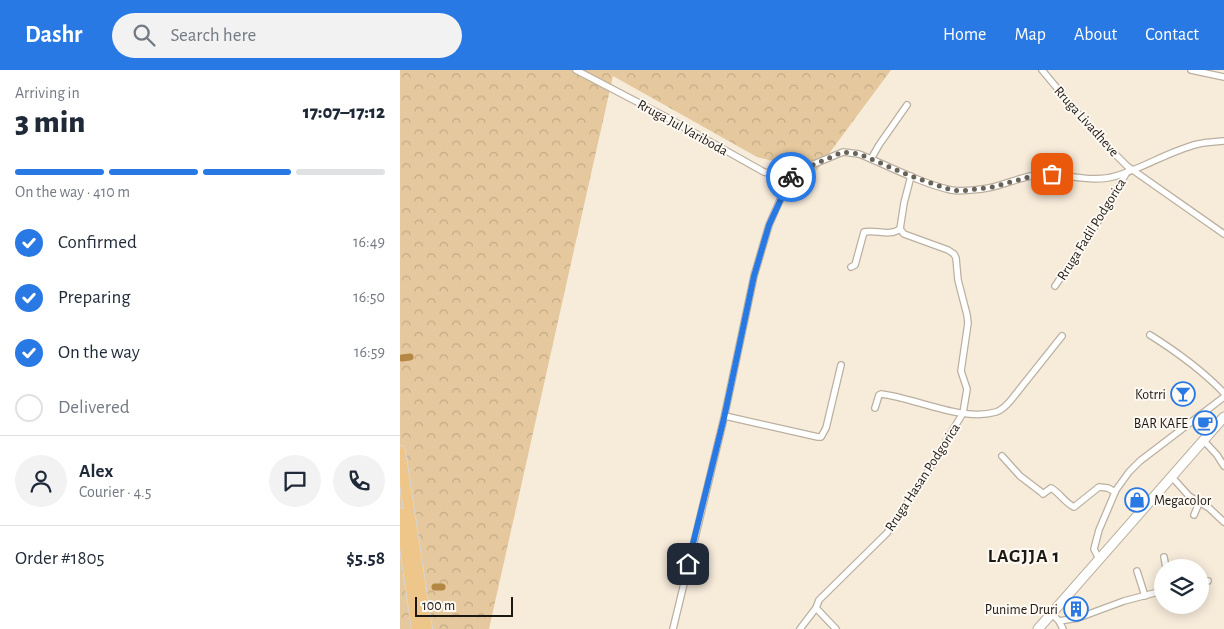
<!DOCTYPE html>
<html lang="en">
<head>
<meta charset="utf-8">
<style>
  :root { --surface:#fff; --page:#f2f2f3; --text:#1f2937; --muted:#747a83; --line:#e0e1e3; --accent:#2879e4 }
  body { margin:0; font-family:"Alegreya Sans",sans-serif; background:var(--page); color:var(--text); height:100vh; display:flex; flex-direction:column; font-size:19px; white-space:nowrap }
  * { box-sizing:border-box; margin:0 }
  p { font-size:16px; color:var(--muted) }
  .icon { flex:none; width:28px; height:28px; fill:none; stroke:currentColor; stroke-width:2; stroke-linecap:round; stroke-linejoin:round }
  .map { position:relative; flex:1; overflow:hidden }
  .details { display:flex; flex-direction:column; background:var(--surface); width:400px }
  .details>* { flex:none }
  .buttons { position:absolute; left:754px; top:489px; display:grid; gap:10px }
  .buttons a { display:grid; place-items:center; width:55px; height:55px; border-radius:50%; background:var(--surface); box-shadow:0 2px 12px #0003; font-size:25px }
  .scale { position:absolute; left:15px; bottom:12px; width:98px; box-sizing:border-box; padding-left:5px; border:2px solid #1c1812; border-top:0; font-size:14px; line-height:18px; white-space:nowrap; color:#1c1812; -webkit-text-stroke:4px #fef9f3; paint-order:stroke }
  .pin { position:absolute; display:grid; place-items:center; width:42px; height:42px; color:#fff; margin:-21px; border-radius:10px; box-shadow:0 2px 8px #0006 }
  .courier { position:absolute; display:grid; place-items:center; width:50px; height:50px; margin:-25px; border:4px solid #2879e4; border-radius:50%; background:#fff; color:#222; box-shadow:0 1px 6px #0007 }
  .head em { font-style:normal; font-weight:800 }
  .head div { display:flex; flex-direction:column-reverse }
  .head { display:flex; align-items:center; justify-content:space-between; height:85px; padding:0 15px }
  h1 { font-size:32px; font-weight:800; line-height:38px }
  .bar { display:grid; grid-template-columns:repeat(4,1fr); gap:8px 5px; align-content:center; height:60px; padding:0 15px }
  .bar i { height:6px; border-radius:4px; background:var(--line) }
  .bar .current { background:var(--accent) }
  .bar p { grid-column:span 4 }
  .line { display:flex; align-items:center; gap:12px; padding:0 15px; border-top:1px solid var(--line) }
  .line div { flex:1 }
  .round { display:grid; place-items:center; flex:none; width:52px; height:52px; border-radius:26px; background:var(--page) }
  ol { padding:0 15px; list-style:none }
  li { display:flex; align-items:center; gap:15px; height:55px }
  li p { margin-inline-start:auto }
  li .icon { padding:5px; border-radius:50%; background:var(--accent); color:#fff; stroke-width:4 }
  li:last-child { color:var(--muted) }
  li i { width:28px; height:28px; border:2px solid var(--line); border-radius:50% }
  header { display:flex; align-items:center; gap:30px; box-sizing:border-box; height:70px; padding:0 25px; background:var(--accent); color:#fff }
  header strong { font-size:24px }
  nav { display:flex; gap:28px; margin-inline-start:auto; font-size:18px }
  .search { width:350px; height:45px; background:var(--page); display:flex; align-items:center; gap:12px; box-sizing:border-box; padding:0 18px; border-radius:28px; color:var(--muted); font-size:19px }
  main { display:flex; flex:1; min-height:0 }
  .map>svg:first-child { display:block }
  .park { fill:url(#park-crowns) }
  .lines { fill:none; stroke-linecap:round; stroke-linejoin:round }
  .canal { stroke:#b48843; stroke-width:7 }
  .minor-casing { stroke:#bbb0a0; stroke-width:8 }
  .secondary-casing { stroke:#bbb0a0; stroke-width:11 }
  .trunk-casing { stroke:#d6d5d4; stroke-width:12 }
  .minor { stroke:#fff; stroke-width:5.5 }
  .secondary { stroke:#fff; stroke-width:9 }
  .trunk { stroke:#eec68a; stroke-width:10 }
  .done { stroke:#696258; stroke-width:5; stroke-dasharray:0 9 }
  .route { stroke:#2879e4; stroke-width:6 }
  .labels { text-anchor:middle; stroke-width:4; stroke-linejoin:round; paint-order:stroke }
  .street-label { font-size:14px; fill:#1c1812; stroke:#fef9f3 }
  .poi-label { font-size:14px; fill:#1c1812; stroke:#fef9f3; text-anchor:end }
  .district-label { font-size:19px; font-weight:bold; letter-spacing:1px; fill:#1c1812; stroke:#fef9f3 }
</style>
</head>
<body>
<header>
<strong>Dashr</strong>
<div class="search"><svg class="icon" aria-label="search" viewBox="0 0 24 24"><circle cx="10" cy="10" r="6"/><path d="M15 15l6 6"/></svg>Search here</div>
<nav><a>Home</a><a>Map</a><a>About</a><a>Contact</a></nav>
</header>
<main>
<section class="details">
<div class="head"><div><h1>3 min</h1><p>Arriving in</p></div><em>17:07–17:12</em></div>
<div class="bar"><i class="current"></i><i class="current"></i><i class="current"></i><i></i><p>On the way · 410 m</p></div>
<ol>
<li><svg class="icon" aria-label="check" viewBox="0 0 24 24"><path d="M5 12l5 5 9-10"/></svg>Confirmed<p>16:49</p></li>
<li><svg class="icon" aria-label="check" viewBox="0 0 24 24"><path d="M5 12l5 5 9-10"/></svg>Preparing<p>16:50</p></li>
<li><svg class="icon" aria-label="check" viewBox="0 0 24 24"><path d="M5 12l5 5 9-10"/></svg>On the way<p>16:59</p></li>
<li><i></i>Delivered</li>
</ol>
<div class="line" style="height:90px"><a class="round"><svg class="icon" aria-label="person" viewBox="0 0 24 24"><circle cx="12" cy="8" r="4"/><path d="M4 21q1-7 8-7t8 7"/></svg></a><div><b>Alex</b><p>Courier · 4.5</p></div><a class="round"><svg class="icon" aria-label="chat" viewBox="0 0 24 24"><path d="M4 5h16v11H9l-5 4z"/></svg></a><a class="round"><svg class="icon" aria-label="phone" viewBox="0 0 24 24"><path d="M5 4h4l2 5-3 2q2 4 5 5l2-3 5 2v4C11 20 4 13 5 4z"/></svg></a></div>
<div class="line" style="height:65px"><div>Order #1805</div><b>$5.58</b></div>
</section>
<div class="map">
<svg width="824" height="559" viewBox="0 0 824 559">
  <defs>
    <pattern id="park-crowns" width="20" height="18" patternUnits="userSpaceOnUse" patternTransform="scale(1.25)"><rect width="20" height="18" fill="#e5c89d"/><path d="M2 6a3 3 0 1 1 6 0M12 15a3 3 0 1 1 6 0" fill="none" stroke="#c4ab86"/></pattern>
  </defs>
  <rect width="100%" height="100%" fill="#f7ebda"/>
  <polygon class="park" points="0,0 491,0 416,101 357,87 213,6 89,559 0,559"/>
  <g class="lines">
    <g class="canal">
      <polyline points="2,288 10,287"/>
      <polyline points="35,517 42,517"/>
    </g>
    <g class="minor-casing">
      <g id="minor">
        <path d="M176,0l90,47 98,55 21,4 58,-24 16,2c30,12 61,29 92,36 10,2 21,0 31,-1 19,-2 36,-12 55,-14 26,-3 53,9 79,1 28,-8 53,-25 82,-32 8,-2 17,-2 26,-3"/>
        <polyline points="642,0 696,65 727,96 824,164"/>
        <polyline points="791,0 824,7"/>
        <polyline points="471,89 479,75 507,35"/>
        <path d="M451,197l4,-2 9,-33c12,-3 25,5 36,-3"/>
        <polyline points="655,216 687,170 727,102"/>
        <path d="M750,265c27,17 52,35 74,58"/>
        <path d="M475,338l4,-13 2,-1c35,4 80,28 115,18 6,-2 11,-7 15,-12l51,-64"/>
        <polyline points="325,346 418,367 421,367 426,358 441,295"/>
        <polyline points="804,371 817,385 824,396"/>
        <path d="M602,386l18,20 21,16 2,2 8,-6c9,5 14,15 23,19l25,-20 9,1 7,4"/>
        <polyline points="771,406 789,426 809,438 824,452"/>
        <polyline points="794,445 799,433"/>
        <polyline points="764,487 766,498"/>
        <polyline points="699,489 694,479 699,460 716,420 729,402 740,391 824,327"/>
        <polyline points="737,501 745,526"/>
        <polyline points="800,510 808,511"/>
        <polyline points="416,538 436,559"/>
        <polyline points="652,544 659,551 663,559"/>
        <polyline points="659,551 678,548 724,531 762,521"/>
        <polyline points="273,559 324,348 354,206 369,155 391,105"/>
        <polyline points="400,559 416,538 419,530 487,463 522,411 563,343 567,319 561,301 568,253 567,245 558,210 556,188 554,184 548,180 504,164 500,159 504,133 511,106"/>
      </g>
    </g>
    <g class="secondary-casing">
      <polyline id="secondary" points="638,559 824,347"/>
    </g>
    <g class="trunk-casing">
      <g id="trunk">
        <polyline points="0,381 27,559"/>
        <polyline points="0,443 17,559"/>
      </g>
    </g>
    <use href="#minor" class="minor"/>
    <use href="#secondary" class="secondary"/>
    <use href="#trunk" class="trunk"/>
  </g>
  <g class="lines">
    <polyline class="done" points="391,107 391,104 398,101 443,82 459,84 511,106 551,120 561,121 593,117 636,105 652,104"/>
    <polyline class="route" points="288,494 324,348 354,206 369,155 391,107"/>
  </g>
  <defs>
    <g id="bar-ring" transform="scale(1.25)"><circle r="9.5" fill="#fef9f3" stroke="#2879e4" stroke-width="1.5"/><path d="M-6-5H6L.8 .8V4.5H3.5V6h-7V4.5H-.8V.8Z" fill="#2879e4"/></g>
    <g id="cafe-ring" transform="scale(1.25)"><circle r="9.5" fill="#fef9f3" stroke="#2879e4" stroke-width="1.5"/><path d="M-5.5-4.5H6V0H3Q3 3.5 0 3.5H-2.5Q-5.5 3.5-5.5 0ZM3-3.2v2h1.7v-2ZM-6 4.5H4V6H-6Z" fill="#2879e4"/></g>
    <g id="shop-ring" transform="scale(1.25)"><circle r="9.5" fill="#fef9f3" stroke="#2879e4" stroke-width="1.5"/><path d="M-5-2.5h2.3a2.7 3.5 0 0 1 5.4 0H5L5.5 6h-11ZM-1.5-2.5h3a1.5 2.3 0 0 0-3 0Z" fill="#2879e4"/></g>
    <g id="building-ring" transform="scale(1.25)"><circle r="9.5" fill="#fef9f3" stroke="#2879e4" stroke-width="1.5"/><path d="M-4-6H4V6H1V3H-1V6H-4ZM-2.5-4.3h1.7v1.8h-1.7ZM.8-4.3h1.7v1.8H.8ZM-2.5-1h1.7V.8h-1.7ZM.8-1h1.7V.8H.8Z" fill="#2879e4"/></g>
  </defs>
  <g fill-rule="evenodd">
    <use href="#bar-ring" x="783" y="324"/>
    <use href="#cafe-ring" x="805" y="353"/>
    <use href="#shop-ring" x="737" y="430"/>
    <use href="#building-ring" x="676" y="539"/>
  </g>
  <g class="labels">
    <g class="street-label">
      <text transform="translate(687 51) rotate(48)" y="5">Rruga Livadheve</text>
      <text transform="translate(283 57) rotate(29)" y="5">Rruga Jul Variboda</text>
      <text transform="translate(691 159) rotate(-58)" y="5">Rruga Fadil Podgorica</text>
      <text transform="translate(522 407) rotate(-57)" y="5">Rruga Hasan Podgorica</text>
    </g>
    <g class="poi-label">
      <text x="766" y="329">Kotrri</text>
      <text x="788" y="358">BAR KAFE</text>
      <text x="754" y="435" text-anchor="start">Megacolor</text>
      <text x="658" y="544">Punime Druri</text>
    </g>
    <g class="district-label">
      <text x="624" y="492">LAGJJA 1</text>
    </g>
  </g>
</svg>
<div class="buttons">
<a><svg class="icon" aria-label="layers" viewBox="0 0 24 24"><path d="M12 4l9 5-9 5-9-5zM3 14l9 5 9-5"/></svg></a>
</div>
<div class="scale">100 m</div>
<div class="pin" style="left:652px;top:104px;background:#ea580c"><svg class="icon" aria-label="bag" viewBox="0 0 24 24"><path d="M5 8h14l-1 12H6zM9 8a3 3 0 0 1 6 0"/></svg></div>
<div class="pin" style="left:288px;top:494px;background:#1f2937"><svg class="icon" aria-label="home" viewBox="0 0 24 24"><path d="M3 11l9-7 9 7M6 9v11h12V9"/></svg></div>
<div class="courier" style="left:391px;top:107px"><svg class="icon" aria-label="bike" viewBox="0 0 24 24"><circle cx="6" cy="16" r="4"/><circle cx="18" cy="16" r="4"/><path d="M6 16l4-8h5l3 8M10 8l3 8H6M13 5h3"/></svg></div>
</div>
</main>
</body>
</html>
